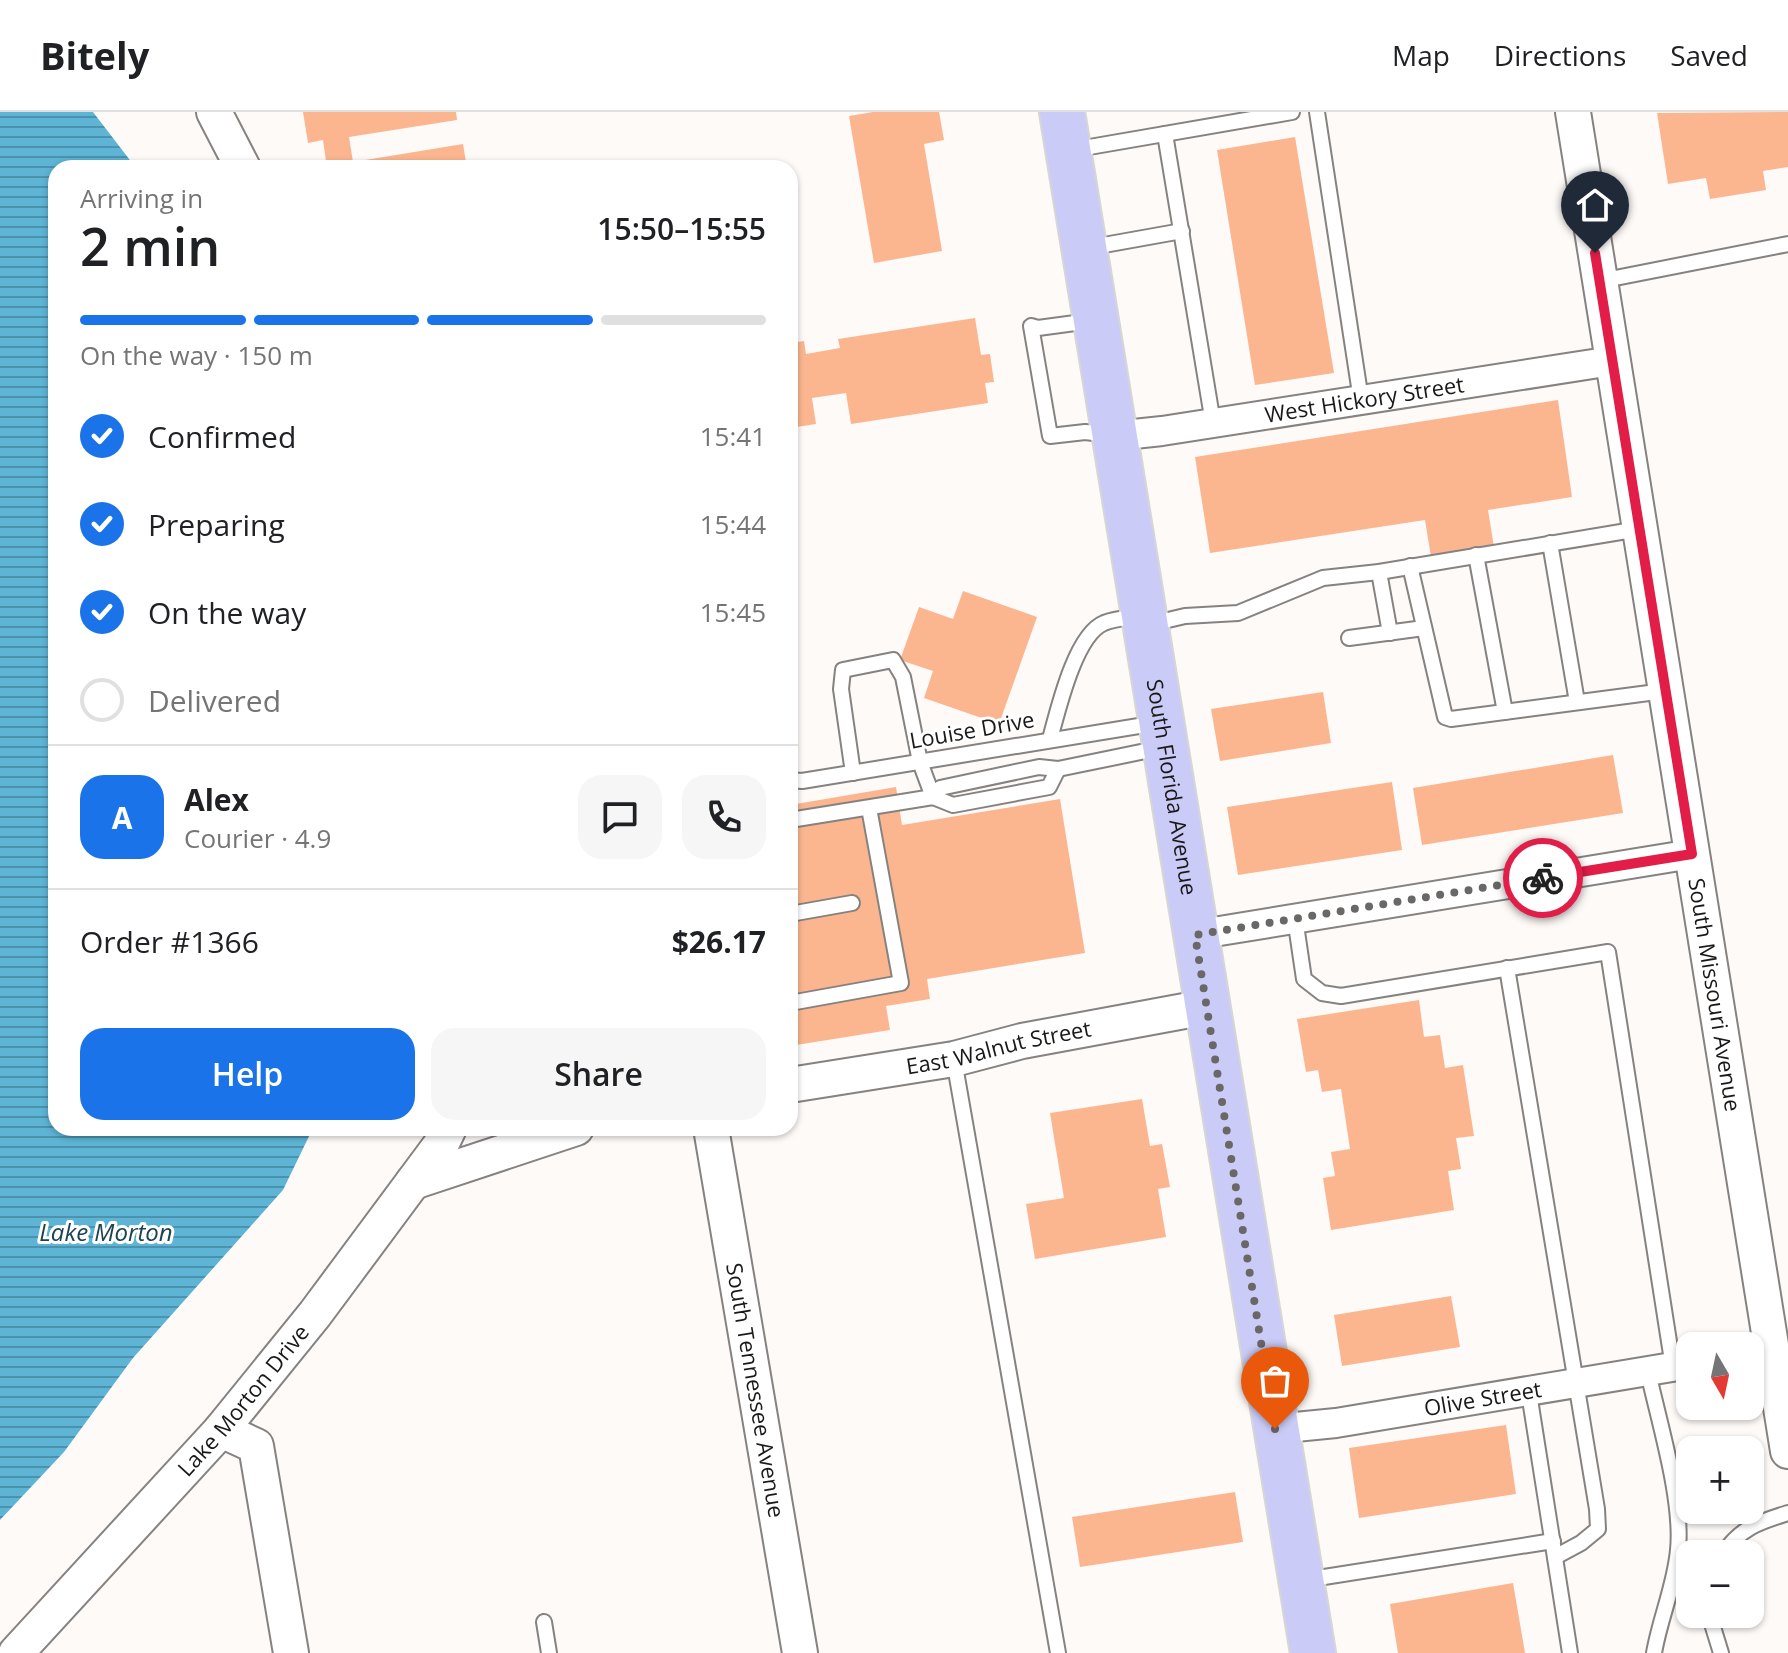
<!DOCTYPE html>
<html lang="en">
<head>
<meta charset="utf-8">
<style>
  :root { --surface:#fff; --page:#f6f6f6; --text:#202124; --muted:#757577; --line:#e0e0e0; --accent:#1a73e8 }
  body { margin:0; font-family:"Open Sans",sans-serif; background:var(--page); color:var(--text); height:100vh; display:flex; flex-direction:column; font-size:30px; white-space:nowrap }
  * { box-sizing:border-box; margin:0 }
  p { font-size:26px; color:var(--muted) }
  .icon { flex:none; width:44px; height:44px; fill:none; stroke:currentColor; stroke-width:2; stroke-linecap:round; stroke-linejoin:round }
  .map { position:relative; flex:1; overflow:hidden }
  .side { position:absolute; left:48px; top:48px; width:750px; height:976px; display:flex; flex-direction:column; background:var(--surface); border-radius:24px; box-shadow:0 2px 6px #0004 }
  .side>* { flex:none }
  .needle { width:52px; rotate:171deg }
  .fabs { position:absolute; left:1676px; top:1220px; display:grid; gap:16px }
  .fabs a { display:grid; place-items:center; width:88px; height:88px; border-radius:16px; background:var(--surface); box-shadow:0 2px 6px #0004; font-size:40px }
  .pin { position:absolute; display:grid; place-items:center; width:68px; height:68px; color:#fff; margin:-82px -34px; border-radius:50% 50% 50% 0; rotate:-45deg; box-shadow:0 0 8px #0007 }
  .pin .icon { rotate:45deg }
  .courier { position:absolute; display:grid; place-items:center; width:80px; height:80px; margin:-40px; border:6px solid #e11d48; border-radius:50%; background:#fff; color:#222; box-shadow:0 2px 10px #0007 }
  .summary em { font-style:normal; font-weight:600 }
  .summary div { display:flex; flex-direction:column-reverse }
  .summary { display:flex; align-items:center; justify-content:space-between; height:136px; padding:0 32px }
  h1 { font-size:52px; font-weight:600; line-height:60px }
  .bar { display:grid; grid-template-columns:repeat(4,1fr); gap:12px 8px; align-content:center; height:96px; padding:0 32px }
  .bar i { height:10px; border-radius:6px; background:var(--line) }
  .bar .selected { background:var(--accent) }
  .bar p { grid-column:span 4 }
  .line { display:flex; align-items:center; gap:20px; padding:0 32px; border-top:2px solid var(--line) }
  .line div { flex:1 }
  .round { display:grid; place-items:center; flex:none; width:84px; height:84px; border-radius:24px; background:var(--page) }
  ol { padding:0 32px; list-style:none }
  li { display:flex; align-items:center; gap:24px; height:88px }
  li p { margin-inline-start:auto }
  li .icon { padding:8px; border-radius:50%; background:var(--accent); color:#fff; stroke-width:4 }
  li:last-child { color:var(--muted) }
  li i { width:44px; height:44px; border:4px solid var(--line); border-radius:50% }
  .action { display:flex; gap:16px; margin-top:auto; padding:16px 32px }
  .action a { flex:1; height:92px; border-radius:24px; background:var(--accent); color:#fff; font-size:32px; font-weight:600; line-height:92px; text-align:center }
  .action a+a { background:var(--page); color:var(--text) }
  header { display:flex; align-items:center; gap:48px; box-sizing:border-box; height:112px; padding:0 40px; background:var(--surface); border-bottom:2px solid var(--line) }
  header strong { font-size:38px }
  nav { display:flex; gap:44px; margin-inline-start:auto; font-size:28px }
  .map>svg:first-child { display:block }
  .water { fill:url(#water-rules) }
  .building { fill:#fbb68f }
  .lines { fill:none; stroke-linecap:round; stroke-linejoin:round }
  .service-casing { stroke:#858280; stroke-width:18 }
  .minor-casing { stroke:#858280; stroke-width:32 }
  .tertiary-casing { stroke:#858280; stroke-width:38 }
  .primary-casing { stroke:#d6d6d5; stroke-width:48 }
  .service { stroke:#fff; stroke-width:14 }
  .minor { stroke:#fff; stroke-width:28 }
  .tertiary { stroke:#fff; stroke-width:34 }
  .primary { stroke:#cbcbf8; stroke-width:44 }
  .done { stroke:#696866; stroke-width:8; stroke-dasharray:0 14.4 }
  .route { stroke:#e11d48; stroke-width:10 }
  .labels { text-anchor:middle; stroke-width:6; stroke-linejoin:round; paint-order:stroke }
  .street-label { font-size:22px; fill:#1a1918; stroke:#fff }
  .water-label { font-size:24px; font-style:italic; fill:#1c4352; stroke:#fff }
</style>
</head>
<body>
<header>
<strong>Bitely</strong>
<nav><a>Map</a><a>Directions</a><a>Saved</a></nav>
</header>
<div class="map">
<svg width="1788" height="1541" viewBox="0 0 1788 1541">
  <defs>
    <pattern id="water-rules" width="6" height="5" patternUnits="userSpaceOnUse" patternTransform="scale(2)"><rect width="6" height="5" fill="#5db4d5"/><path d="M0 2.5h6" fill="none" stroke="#4c92ac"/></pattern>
  </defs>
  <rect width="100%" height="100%" fill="#fdfaf8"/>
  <polygon class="water" points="0,0 93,0 136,56 56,56 56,1016 313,1016 283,1078 133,1246 64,1340 0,1408"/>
  <g class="building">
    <polygon points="303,0 456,0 457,8 349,25 353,50 463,32 467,56 327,56 323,28 308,31"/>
    <polygon points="873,0 939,0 944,28 924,32 942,139 874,151 849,4"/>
    <polygon points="1788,0 1788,55 1763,59 1766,78 1710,87 1706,66 1668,72 1657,1"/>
    <polygon points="1295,25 1334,261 1255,273 1217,38"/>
    <polygon points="975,206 981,243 990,242 994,270 985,271 988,291 851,312 846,281 812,286 816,312 790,316 790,231 804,229 806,242 840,236 838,227"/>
    <polygon points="1558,288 1572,385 1488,398 1494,435 1431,445 1425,408 1210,441 1195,345"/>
    <polygon points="963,479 1037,505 999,612 924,586 933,559 900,548 919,495 953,507"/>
    <polygon points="1323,580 1331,631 1220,649 1211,597"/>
    <polygon points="1613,643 1623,701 1422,733 1413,676"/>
    <polygon points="1392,670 1402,738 1238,763 1227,695"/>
    <polygon points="896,675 902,713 1060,687 1085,841 927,867 930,887 886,894 890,918 790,934 790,693"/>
    <polygon points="1419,888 1424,925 1440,923 1445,956 1463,953 1474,1024 1456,1026 1461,1057 1448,1059 1454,1098 1331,1118 1323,1066 1335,1064 1331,1040 1350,1037 1341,977 1322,980 1318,958 1306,960 1297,907"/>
    <polygon points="1142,987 1150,1034 1162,1032 1170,1075 1158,1077 1166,1125 1035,1147 1026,1092 1064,1086 1050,1001"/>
    <polygon points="1451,1184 1460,1235 1342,1254 1334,1203"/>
    <polygon points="1506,1313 1516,1382 1359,1406 1349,1336"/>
    <polygon points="1235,1380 1243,1430 1080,1455 1072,1405"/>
    <polygon points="1513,1471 1525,1541 1398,1541 1390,1492"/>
  </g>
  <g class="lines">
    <g class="service-casing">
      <g id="service">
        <polyline points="1317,0 1361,288"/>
        <polyline points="1165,22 1213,311"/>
        <polyline points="1072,38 1292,0"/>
        <polyline points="1087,136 1182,119"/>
        <polyline points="1600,169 1788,132"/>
        <polyline points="1090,209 1038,216 1031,214 1050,324 1085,320 1110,323"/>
        <polyline points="1550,431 1577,590"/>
        <polyline points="1476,443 1505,600"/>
        <polyline points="1410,454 1445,605 1451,607 1664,579"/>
        <polyline points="1379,460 1390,521"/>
        <polyline points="1151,512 1185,504 1238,501 1323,466 1379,460 1639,417"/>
        <polyline points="1349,526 1424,516"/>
        <path d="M1050,627c8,-29 25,-104 54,-116 11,-5 25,-5 37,-7"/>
        <polyline points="853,661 841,577 843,558 893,548 903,565 920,650 933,685"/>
        <polyline points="790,668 802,669 1157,611"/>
        <polyline points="933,685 940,676 1039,655 1058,657 1160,636"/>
        <polyline points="790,708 933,685 953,693 1049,675 1058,657"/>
        <polyline points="790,802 852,791"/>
        <polyline points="1295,806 1304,867 1322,881 1341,884 1608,840 1673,1255"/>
        <polyline points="1507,856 1597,1397 1598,1417 1581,1431 1555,1445"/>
        <polyline points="790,891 901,871 869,696"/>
        <polyline points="954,948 1058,1541"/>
        <path d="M1648,1260c11,50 35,128 30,178 -3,35 -18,68 -24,103"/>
        <polyline points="1529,1281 1570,1541"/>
        <path d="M1723,1442c17,-26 36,-32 65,-41"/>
        <polyline points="1305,1468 1553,1429"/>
        <polyline points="1709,1502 1721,1541"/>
        <polyline points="544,1510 549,1541"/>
      </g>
    </g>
    <g class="minor-casing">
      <g id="minor">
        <path id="s1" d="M1115,324l47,-5 450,-70"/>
        <polyline points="1195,823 1692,742"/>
        <path id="s2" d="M1275,1317l61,-6 354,-59"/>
      </g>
    </g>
    <g class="tertiary-casing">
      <g id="tertiary">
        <polyline points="214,0 243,56"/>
        <path id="s3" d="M1573,0l215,1339"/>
        <path id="s4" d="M790,973l164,-26 68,-18 184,-34"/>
        <path id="s5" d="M711,1016l89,525"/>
        <polyline points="413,1070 576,1016"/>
        <polyline points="221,1318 256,1334 291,1541"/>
        <path id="s6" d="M16,1541l205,-223 94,-116 127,-171 7,-15"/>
      </g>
    </g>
    <g class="primary-casing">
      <g id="primary">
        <path id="s7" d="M1062,0l251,1541"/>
      </g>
    </g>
    <use href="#service" class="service"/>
    <use href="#minor" class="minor"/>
    <use href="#tertiary" class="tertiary"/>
    <use href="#primary" class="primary"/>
  </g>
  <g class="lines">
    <polyline class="done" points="1275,1317 1195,823 1543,766"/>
    <polyline class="route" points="1543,766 1692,742 1595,141"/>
  </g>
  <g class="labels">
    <g class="street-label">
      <text dy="8" stroke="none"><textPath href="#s1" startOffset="252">West Hickory Street</textPath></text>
      <text transform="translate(972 618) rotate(-10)" y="8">Louise Drive</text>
      <text dy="8" stroke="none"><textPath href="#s7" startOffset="684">South Florida Avenue</textPath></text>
      <text dy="8" stroke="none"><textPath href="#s3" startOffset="894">South Missouri Avenue</textPath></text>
      <text dy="8" stroke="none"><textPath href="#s4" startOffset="212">East Walnut Street</textPath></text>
      <text dy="8" stroke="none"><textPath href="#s5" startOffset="266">South Tennessee Avenue</textPath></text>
      <text dy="8" stroke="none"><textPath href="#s6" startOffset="340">Lake Morton Drive</textPath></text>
      <text dy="8" stroke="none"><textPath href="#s2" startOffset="210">Olive Street</textPath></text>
    </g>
    <g class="water-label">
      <text x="106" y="1129">Lake Morton</text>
    </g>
  </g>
</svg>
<div class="fabs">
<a><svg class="needle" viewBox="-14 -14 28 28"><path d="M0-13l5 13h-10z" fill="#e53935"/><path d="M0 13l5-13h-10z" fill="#757577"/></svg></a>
<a>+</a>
<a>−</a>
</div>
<div class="pin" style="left:1275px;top:1317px;background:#ea580c"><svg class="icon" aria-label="bag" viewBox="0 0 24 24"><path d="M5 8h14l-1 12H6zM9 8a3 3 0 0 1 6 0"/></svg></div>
<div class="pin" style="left:1595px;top:141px;background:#1f2937"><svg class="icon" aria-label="home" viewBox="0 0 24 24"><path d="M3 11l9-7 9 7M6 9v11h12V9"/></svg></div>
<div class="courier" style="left:1543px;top:766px"><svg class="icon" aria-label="bike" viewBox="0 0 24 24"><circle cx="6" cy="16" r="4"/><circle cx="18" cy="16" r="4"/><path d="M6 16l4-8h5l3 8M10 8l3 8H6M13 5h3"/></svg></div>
<section class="side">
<div class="summary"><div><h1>2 min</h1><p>Arriving in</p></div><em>15:50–15:55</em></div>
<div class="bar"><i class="selected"></i><i class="selected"></i><i class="selected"></i><i></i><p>On the way · 150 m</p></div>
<ol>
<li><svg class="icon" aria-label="check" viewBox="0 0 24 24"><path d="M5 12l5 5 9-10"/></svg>Confirmed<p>15:41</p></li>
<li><svg class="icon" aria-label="check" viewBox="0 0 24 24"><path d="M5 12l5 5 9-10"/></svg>Preparing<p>15:44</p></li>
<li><svg class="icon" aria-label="check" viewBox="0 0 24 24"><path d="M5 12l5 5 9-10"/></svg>On the way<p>15:45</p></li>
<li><i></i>Delivered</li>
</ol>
<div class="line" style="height:144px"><b class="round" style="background:var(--accent);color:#fff">A</b><div><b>Alex</b><p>Courier · 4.9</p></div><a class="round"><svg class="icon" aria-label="chat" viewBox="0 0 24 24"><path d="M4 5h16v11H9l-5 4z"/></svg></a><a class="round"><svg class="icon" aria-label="phone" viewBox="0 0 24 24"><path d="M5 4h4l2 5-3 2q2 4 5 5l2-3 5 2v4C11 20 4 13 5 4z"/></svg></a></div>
<div class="line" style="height:104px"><div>Order #1366</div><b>$26.17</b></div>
<div class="action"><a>Help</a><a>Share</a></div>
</section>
</div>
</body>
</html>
